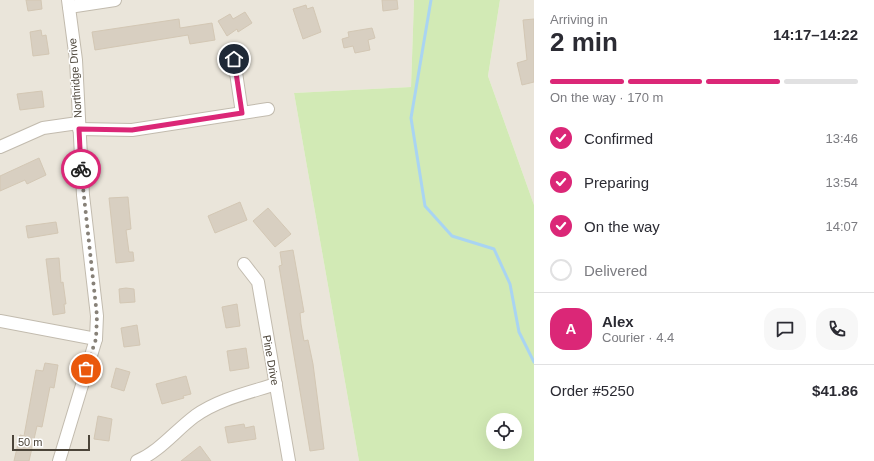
<!DOCTYPE html>
<html lang="en">
<head>
<meta charset="utf-8">
<style>
  :root { --surface:#fff; --page:#f7f7f7; --text:#2b2b33; --muted:#7c7c81; --line:#e1e1e2; --accent:#db2777 }
  body { margin:0; font-family:Helvetica,sans-serif; background:var(--page); color:var(--text); height:100vh; display:flex; flex-direction:column; font-size:15px; white-space:nowrap }
  * { box-sizing:border-box; margin:0 }
  p { font-size:13px; color:var(--muted) }
  .icon { flex:none; width:22px; height:22px; fill:none; stroke:currentColor; stroke-width:2; stroke-linecap:round; stroke-linejoin:round }
  .map { position:relative; flex:1; overflow:hidden }
  .panel { display:flex; flex-direction:column; background:var(--surface); width:340px }
  .panel>* { flex:none }
  .controls { position:absolute; left:486px; top:413px; display:grid; gap:8px }
  .controls a { display:grid; place-items:center; width:36px; height:36px; border-radius:50%; background:var(--surface); box-shadow:0 4px 16px #0002; font-size:20px }
  .scale { position:absolute; left:12px; bottom:10px; width:78px; box-sizing:border-box; padding-left:4px; border:2px solid #4b4439; border-top:0; font-size:11px; line-height:14px; white-space:nowrap; color:#4b4439; -webkit-text-stroke:3px #fff; paint-order:stroke }
  .pin { position:absolute; display:grid; place-items:center; width:34px; height:34px; color:#fff; margin:-17px; border:2px solid #fff; border-radius:50%; box-shadow:0 1px 4px #0007 }
  .courier { position:absolute; display:grid; place-items:center; width:40px; height:40px; margin:-20px; border:3px solid #db2777; border-radius:50%; background:#fff; color:#222; box-shadow:0 1px 5px #0007 }
  .summary em { font-style:normal; font-weight:800 }
  .summary div { display:flex; flex-direction:column-reverse }
  .summary { display:flex; align-items:center; justify-content:space-between; height:68px; padding:0 16px }
  h1 { font-size:26px; font-weight:800; line-height:30px }
  .bar { display:grid; grid-template-columns:repeat(4,1fr); gap:6px 4px; align-content:center; height:48px; padding:0 16px }
  .bar i { height:5px; border-radius:3px; background:var(--line) }
  .bar .current { background:var(--accent) }
  .bar p { grid-column:span 4 }
  .line { display:flex; align-items:center; gap:10px; padding:0 16px; border-top:1px solid var(--line) }
  .line div { flex:1 }
  .round { display:grid; place-items:center; flex:none; width:42px; height:42px; border-radius:16px; background:var(--page) }
  ol { padding:0 16px; list-style:none }
  li { display:flex; align-items:center; gap:12px; height:44px }
  li p { margin-inline-start:auto }
  li .icon { padding:4px; border-radius:50%; background:var(--accent); color:#fff; stroke-width:4 }
  li:last-child { color:var(--muted) }
  li i { width:22px; height:22px; border:2px solid var(--line); border-radius:50% }
  main { display:flex; flex:1; min-height:0 }
  .map>svg:first-child { display:block }
  .residential { fill:#eae5da }
  .green { fill:#d2eab5; fill-rule:evenodd }
  .lines { fill:none; stroke-linecap:round; stroke-linejoin:round }
  .stream { stroke:#a9d4f2; stroke-width:3 }
  .building { fill:#d8cfc1; stroke:#d3c7b4 }
  .street-casing { stroke:#c2bbae; stroke-width:14 }
  .street { stroke:#fff; stroke-width:12 }
  .done { stroke:#878178; stroke-width:4; stroke-dasharray:0 7.2 }
  .route { stroke:#db2777; stroke-width:5 }
  .labels { text-anchor:middle; stroke-width:3; stroke-linejoin:round; paint-order:stroke }
  .street-label { font-size:11px; fill:#4b4439; stroke:#fff }
</style>
</head>
<body>
<main>
<div class="map">
<svg width="534" height="461" viewBox="0 0 534 461">
  <rect width="100%" height="100%" fill="#f6f3ec"/>
  <g class="residential">
    <polygon points="0,0 414,0 411,87 294,93 359,461 0,461"/>
    <polygon points="500,0 534,0 534,205 488,76"/>
  </g>
  <path class="green" d="M414,0h86l-12,76 46,129v256h-175l-65,-368 117,-6zM493,420h22v22h-22z"/>
  <g class="lines">
    <polyline class="stream" points="431,0 411,118 425,206 452,236 494,249 510,284 519,332 534,362"/>
  </g>
  <g class="building">
    <polygon points="26,0 41,0 42,9 28,11"/>
    <polygon points="382,0 397,0 398,9 383,11"/>
    <polygon points="306,5 307,9 313,7 321,32 303,39 293,9"/>
    <polygon points="245,12 252,23 238,32 237,29 227,36 218,21 230,14 233,19"/>
    <polygon points="179,19 180,28 212,23 215,40 190,44 188,35 95,50 92,32"/>
    <polygon points="534,19 534,82 522,85 517,63 527,60 523,20"/>
    <polygon points="372,28 375,38 368,40 370,50 355,53 353,46 344,48 342,39 349,37 348,32"/>
    <polygon points="41,30 42,36 46,35 49,54 33,56 30,32"/>
    <polygon points="42,91 44,107 20,110 17,94"/>
    <polygon points="39,158 46,175 27,184 25,180 0,191 0,176"/>
    <polygon points="128,197 131,229 126,230 129,252 133,252 134,261 116,263 109,198"/>
    <polygon points="240,202 247,220 215,233 208,216"/>
    <polygon points="268,208 291,234 275,247 253,221"/>
    <polygon points="56,222 58,233 28,238 26,226"/>
    <polygon points="293,250 304,312 300,313 301,324 304,341 308,340 313,364 324,449 310,451 279,266 282,265 280,252"/>
    <polygon points="59,258 61,283 63,282 66,304 64,304 65,313 53,315 46,259"/>
    <polygon points="126,288 134,289 135,302 120,303 119,289"/>
    <polygon points="237,304 240,326 226,328 222,307"/>
    <polygon points="137,325 140,345 124,347 121,328"/>
    <polygon points="246,348 249,368 230,371 227,351"/>
    <polygon points="45,363 58,365 54,388 50,387 42,427 37,426 29,461 14,461 20,435 24,436 36,370 43,371"/>
    <polygon points="116,368 130,372 124,391 111,387"/>
    <polygon points="186,376 191,394 183,396 184,398 162,404 156,384"/>
    <polygon points="98,416 112,419 109,441 94,439"/>
    <polygon points="244,424 245,428 254,426 256,439 228,443 225,427"/>
    <polygon points="200,446 211,461 181,461"/>
  </g>
  <g class="lines">
    <g class="street-casing">
      <g id="street">
        <polyline points="69,7 115,0"/>
        <polyline points="234,59 242,113"/>
        <polyline points="79,129 132,130 268,109"/>
        <polyline points="0,147 43,128 78,123"/>
        <polyline points="244,264 258,282 289,461"/>
        <polyline points="0,321 96,339"/>
        <polyline points="59,461 96,339 97,316 83,195 76,60 68,0"/>
        <path d="M137,461c23,-10 38,-30 58,-45 24,-17 53,-23 81,-32"/>
      </g>
    </g>
    <use href="#street" class="street"/>
  </g>
  <g class="lines">
    <polyline class="done" points="81,169 97,316 96,339 86,369"/>
    <polyline class="route" points="81,169 79,129 132,130 242,113 234,59"/>
  </g>
  <g class="labels">
    <g class="street-label">
      <text transform="translate(75 78) rotate(-94)" y="4">Northridge Drive</text>
      <text transform="translate(271 360) rotate(80)" y="4">Pine Drive</text>
    </g>
  </g>
</svg>
<div class="controls">
<a><svg class="icon" aria-label="locate" viewBox="0 0 24 24"><circle cx="12" cy="12" r="6"/><path d="M12 2v4M12 18v4M2 12h4M18 12h4"/></svg></a>
</div>
<div class="scale">50 m</div>
<div class="pin" style="left:86px;top:369px;background:#ea580c"><svg class="icon" aria-label="bag" viewBox="0 0 24 24"><path d="M5 8h14l-1 12H6zM9 8a3 3 0 0 1 6 0"/></svg></div>
<div class="pin" style="left:234px;top:59px;background:#1f2937"><svg class="icon" aria-label="home" viewBox="0 0 24 24"><path d="M3 11l9-7 9 7M6 9v11h12V9"/></svg></div>
<div class="courier" style="left:81px;top:169px"><svg class="icon" aria-label="bike" viewBox="0 0 24 24"><circle cx="6" cy="16" r="4"/><circle cx="18" cy="16" r="4"/><path d="M6 16l4-8h5l3 8M10 8l3 8H6M13 5h3"/></svg></div>
</div>
<section class="panel">
<div class="summary"><div><h1>2 min</h1><p>Arriving in</p></div><em>14:17–14:22</em></div>
<div class="bar"><i class="current"></i><i class="current"></i><i class="current"></i><i></i><p>On the way · 170 m</p></div>
<ol>
<li><svg class="icon" aria-label="check" viewBox="0 0 24 24"><path d="M5 12l5 5 9-10"/></svg>Confirmed<p>13:46</p></li>
<li><svg class="icon" aria-label="check" viewBox="0 0 24 24"><path d="M5 12l5 5 9-10"/></svg>Preparing<p>13:54</p></li>
<li><svg class="icon" aria-label="check" viewBox="0 0 24 24"><path d="M5 12l5 5 9-10"/></svg>On the way<p>14:07</p></li>
<li><i></i>Delivered</li>
</ol>
<div class="line" style="height:72px"><b class="round" style="background:var(--accent);color:#fff">A</b><div><b>Alex</b><p>Courier · 4.4</p></div><a class="round"><svg class="icon" aria-label="chat" viewBox="0 0 24 24"><path d="M4 5h16v11H9l-5 4z"/></svg></a><a class="round"><svg class="icon" aria-label="phone" viewBox="0 0 24 24"><path d="M5 4h4l2 5-3 2q2 4 5 5l2-3 5 2v4C11 20 4 13 5 4z"/></svg></a></div>
<div class="line" style="height:52px"><div>Order #5250</div><b>$41.86</b></div>
</section>
</main>
</body>
</html>
